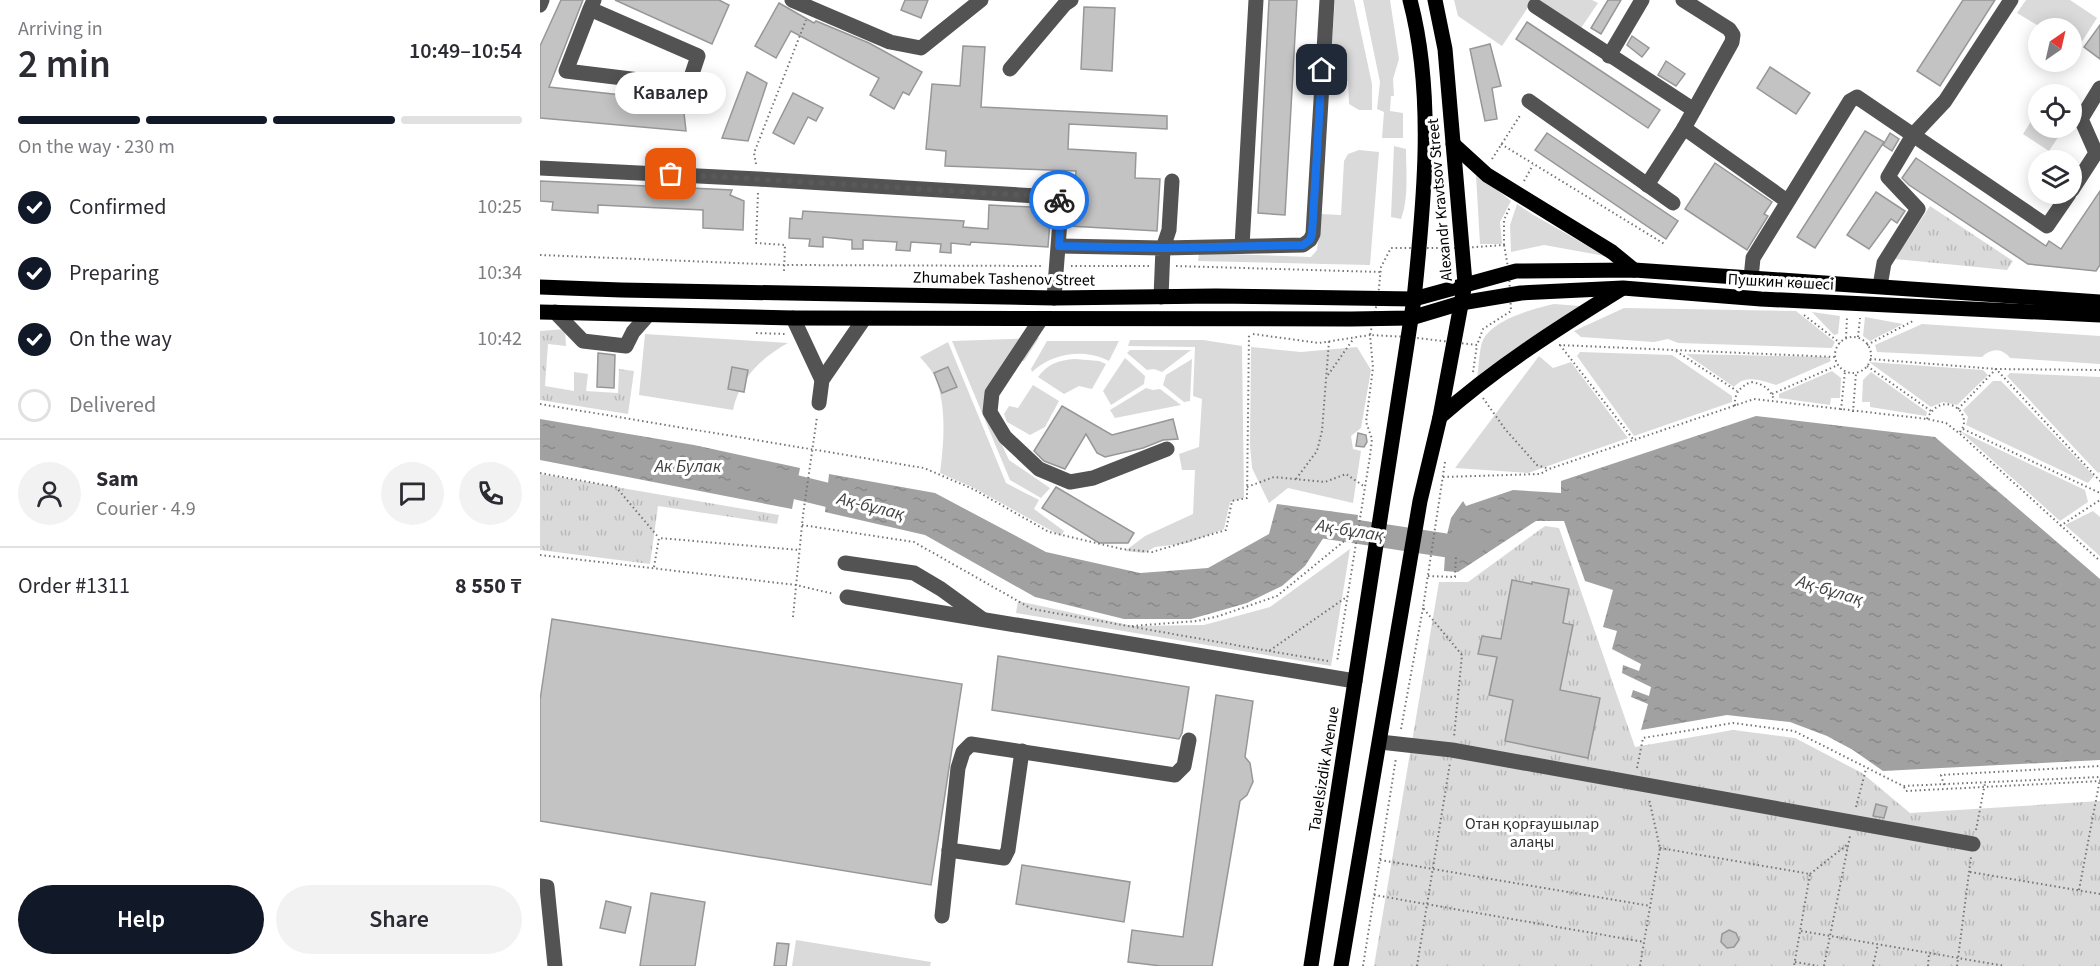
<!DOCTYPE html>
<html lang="en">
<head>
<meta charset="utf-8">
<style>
  :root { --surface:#fff; --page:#f2f2f3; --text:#2b2b33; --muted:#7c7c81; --line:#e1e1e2; --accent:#111827 }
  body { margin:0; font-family:"Source Sans 3",sans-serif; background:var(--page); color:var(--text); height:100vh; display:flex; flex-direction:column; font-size:22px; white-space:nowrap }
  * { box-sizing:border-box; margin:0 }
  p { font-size:20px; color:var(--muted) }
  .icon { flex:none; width:33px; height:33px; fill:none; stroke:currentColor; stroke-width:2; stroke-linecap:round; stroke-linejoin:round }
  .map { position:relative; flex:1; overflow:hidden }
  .drawer { display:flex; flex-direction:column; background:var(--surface); width:540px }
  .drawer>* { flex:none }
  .needle { width:39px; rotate:34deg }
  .fabs { position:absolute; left:1488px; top:18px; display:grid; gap:12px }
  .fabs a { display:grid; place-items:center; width:54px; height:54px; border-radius:50%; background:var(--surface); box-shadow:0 3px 15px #0003; font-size:30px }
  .pin { position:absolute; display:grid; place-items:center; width:51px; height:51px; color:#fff; margin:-26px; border-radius:12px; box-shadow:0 3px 9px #0006 }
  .courier { position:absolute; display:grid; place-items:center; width:60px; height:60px; margin:-30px; border:4px solid #1a73e8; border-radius:50%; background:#fff; color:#222; box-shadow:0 2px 8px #0007 }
  .bubble { position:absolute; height:42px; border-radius:21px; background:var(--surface); box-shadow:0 3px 15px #0003; font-size:20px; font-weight:600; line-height:42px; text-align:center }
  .summary em { font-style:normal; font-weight:600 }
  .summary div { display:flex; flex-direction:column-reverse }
  .summary { display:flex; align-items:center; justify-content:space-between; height:102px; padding:0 18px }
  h1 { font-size:39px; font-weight:600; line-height:45px }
  .bar { display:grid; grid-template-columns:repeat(4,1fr); gap:9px 6px; align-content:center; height:72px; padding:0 18px }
  .bar i { height:8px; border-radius:4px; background:var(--line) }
  .bar .on { background:var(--accent) }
  .bar p { grid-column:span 4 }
  .line { display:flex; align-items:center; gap:15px; padding:0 18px; border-top:2px solid var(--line) }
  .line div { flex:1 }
  .round { display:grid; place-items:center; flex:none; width:63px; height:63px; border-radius:32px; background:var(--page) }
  ol { padding:0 18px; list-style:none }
  li { display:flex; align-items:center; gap:18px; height:66px }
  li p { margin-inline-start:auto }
  li .icon { padding:6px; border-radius:50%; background:var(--accent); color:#fff; stroke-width:4 }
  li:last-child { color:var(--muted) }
  li i { width:33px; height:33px; border:3px solid var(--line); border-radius:50% }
  .primary-button { display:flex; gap:12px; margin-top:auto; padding:12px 18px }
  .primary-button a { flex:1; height:69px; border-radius:36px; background:var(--accent); color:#fff; font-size:24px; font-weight:600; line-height:69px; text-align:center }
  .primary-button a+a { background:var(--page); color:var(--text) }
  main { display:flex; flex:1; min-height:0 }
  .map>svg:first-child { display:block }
  .grass { fill:#dadada }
  .park { fill:url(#park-tufts) }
  .water { fill:url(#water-ripples) }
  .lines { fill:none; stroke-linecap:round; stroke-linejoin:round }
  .river { stroke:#a1a1a1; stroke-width:24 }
  .building { fill:#c3c3c3; stroke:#979797; stroke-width:1.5 }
  .path { stroke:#757575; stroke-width:2; stroke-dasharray:1.5 3; stroke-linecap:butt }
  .minor { stroke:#535353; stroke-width:15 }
  .major { stroke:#000; stroke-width:15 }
  .done { stroke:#595959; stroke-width:6; stroke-dasharray:0 10.8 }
  .route { stroke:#1a73e8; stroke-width:8 }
  .labels { text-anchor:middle; stroke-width:6; stroke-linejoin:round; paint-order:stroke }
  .street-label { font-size:16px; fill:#000; stroke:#fff }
  .park-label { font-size:16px; fill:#313131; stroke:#fff }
  .water-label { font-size:18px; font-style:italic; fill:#424242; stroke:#fff }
</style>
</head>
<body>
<main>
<section class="drawer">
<div class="summary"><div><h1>2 min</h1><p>Arriving in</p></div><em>10:49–10:54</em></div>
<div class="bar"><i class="on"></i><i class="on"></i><i class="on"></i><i></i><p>On the way · 230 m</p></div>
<ol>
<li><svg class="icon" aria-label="check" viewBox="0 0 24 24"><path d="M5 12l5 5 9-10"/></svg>Confirmed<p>10:25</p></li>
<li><svg class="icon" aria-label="check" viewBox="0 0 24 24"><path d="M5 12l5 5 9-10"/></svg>Preparing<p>10:34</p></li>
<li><svg class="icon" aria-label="check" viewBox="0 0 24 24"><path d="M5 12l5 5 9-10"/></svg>On the way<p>10:42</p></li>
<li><i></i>Delivered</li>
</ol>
<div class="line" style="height:108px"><a class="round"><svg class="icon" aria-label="person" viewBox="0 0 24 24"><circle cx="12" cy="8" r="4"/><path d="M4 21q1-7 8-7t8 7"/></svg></a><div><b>Sam</b><p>Courier · 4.9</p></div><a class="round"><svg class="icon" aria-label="chat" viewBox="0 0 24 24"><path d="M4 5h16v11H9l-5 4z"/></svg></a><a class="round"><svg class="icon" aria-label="phone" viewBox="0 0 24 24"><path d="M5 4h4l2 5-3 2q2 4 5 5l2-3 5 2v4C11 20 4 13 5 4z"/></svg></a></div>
<div class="line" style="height:78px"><div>Order #1311</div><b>8 550 ₸</b></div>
<div class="primary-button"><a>Help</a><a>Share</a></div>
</section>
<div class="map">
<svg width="1560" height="966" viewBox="0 0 1560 966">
  <defs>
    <pattern id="park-tufts" width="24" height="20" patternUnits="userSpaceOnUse" patternTransform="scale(1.5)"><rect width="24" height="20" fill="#dadada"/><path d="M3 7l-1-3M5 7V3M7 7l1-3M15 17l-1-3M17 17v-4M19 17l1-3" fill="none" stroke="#b9b9b9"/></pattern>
    <pattern id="water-ripples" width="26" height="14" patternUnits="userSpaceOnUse" patternTransform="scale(1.5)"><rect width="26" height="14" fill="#a1a1a1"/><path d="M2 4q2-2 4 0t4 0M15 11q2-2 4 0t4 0" fill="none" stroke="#898989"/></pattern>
  </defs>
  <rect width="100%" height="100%" fill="#fff"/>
  <g class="grass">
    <polygon points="795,0 814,0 832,84 832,110 819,110 809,104 808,81 789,79"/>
    <polygon points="823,0 850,0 859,59 853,79 854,96 851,96 850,111 863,113 863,138 842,138 844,112 837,109 840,82"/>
    <polygon points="914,0 993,0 962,46 918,16"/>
    <polygon points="994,0 1052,0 1058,3 1039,31"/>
    <polygon points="1486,0 1530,0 1557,18 1536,51 1532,48 1532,28 1502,28 1477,13"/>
    <polygon points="1498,110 1498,128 1524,128 1509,151 1483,134"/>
    <path d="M854,146l12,3c0,22 3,50 -5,70l-10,-2z"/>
    <polygon points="819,150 839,152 830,265 658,261 659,253 771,257 777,250 781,214 801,215 804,161 808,154"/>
    <polygon points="936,175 940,176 971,201 960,222 962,244 940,244"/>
    <polygon points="977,204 992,214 1065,256 1004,245 971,252 970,225"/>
    <path d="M1014,304l26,2 -103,72c2,-10 2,-30 6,-38 11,-21 50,-31 71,-36z"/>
    <polygon points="1084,308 1256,311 1295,342 1292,348 1138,343 1128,339 1114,342 1041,337 1034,331"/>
    <polygon points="1272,312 1300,316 1298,334 1294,335"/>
    <polygon points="1325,317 1363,324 1330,341 1323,336"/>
    <path d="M1382,324l178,12v28l-90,-6c-8,-10 -19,-10 -28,-1l-105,-5 -2,-7z"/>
    <path d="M105,334l143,9c-27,15 -48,35 -55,67l-94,-15z"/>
    <polygon points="499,338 484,361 472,359 444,406 469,460 510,488 501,498 470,480 412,341"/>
    <polygon points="590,340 663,340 702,346 704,498 690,502 684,529 648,543 615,547 604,553 585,551 605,536 653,514 655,470 642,470 639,454 659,447 662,399 653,396 655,347 588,346"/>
    <path d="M507,341h72l-10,20c-25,-13 -57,-8 -77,11l-1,-3z"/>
    <path d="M408,342l58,141 33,17 -5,9 30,22 -3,5 -87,-48 -34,-15c4,-32 7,-66 -5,-96 -3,-7 -10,-14 -15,-20z"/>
    <polygon points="711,347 761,352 817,347 831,370 821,428 811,436 813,449 821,451 813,503 748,488 729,503 712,468 710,445"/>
    <polygon points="590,350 651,350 622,372 614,369 607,370 587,353"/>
    <polygon points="1040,352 1132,355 1192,396 1192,402 1094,436 1037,356"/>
    <path d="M1146,354l143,3 2,4 -55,24c-15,-5 -31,-11 -42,2z"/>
    <polygon points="999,356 1013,368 1031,362 1088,438 988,473 915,468"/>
    <polygon points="585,358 605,376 604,384 571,405 563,391"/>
    <path d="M535,359l24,2 7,3 -14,25 -13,-3 -15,8 -26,-17c10,-13 20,-17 37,-18z"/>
    <polygon points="652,359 650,401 644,402 623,385 626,375"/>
    <polygon points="1329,362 1443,370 1448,375 1417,405 1403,402 1391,407"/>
    <polygon points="1292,371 1301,378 1300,398 1291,398 1290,405 1239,398 1239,394"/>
    <polygon points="1331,372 1387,412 1386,416 1330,407 1330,402 1322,402 1323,380"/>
    <polygon points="1470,373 1560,377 1560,472 1558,473 1467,376"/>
    <polygon points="1453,381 1461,381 1554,476 1548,483 1426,425 1428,417 1423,410"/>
    <polygon points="493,385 519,401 505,427 490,435 467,422 464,414 469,406 478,408"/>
    <polygon points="606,388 613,390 620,389 641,405 575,418 570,410"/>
    <polygon points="1420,431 1545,490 1548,502 1520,521"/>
    <polygon points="1553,511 1560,517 1560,556 1525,525"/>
    <polygon points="810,549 791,666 476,613 478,601 593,626 664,625 730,607"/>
    <polygon points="256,940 391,962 390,966 252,966"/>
  </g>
  <g class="park">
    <polygon points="1390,206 1473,261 1467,270 1355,259"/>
    <polygon points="25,329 26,346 8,344 5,386 34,391 34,372 48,374 46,391 78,393 79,369 94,371 88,414 0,400 0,331"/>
    <polygon points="0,474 239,515 237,524 118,506 110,564 0,550"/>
    <polygon points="1005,526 1019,528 1095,747 1193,730 1255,738 1322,773 1370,813 1560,801 1560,966 834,966 899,582 928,582"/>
  </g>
  <g class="water">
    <polygon points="1216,416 1395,437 1560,579 1560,760 1343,771 1313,750 1287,736 1250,722 1187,715 1101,730 1108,704 1091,697 1093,690 1109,696 1111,687 1082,673 1083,665 1099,671 1101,664 1072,649 1077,631 1063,627 1073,590 1045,581 1024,521 996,521 918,572 904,571 906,539 911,518 923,501 926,506 973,490 1021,493 1021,481"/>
    <polygon points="0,419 154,445 260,468 252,509 0,460"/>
    <polygon points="289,474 395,493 506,552 600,573 668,568 729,534 737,504 818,515 815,542 784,537 765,566 742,586 707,603 651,619 584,619 495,597 385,535 285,512"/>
  </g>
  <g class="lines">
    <g class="river">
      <polyline points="225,481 243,484 316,502"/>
      <polyline points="786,527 923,548 936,541"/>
    </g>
  </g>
  <g class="building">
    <polygon points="21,0 43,0 9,87 119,99 143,104 146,131 0,118 0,46"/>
    <polygon points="75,0 179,0 189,5 172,44"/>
    <polygon points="365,0 388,0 381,18 361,10"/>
    <polygon points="729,0 757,0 745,215 718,213"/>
    <polygon points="1068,0 1081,0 1061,34 1051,28"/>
    <polygon points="1423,0 1455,0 1400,86 1377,71"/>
    <polygon points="239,3 274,23 276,21 329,43 382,72 369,95 363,92 354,109 330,95 339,78 251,31 236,58 215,46"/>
    <polygon points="544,7 575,8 572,71 541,69"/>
    <polygon points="987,22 1120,110 1108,128 976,39"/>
    <polygon points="1560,25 1560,59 1544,47"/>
    <polygon points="1092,36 1109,48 1102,57 1087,45"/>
    <polygon points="950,44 961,86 952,88 957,119 945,121 930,49"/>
    <polygon points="423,46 445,47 441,107 627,116 627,129 529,124 528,149 596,153 595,178 620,179 617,231 529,226 531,209 534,209 536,171 405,166 406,151 386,149 392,84 420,86"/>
    <polygon points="1126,61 1145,74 1136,86 1118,75"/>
    <polygon points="1230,67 1270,93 1256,114 1217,88"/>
    <polygon points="207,72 227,83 208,141 182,138"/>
    <polygon points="253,93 283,108 276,121 268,117 254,144 233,133"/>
    <polygon points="1325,131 1344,142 1275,248 1257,237"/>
    <polygon points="1007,133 1138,221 1126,239 995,150"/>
    <polygon points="1350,133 1359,139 1352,151 1343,145"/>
    <polygon points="1376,158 1506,246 1509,241 1521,249 1560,191 1560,265 1556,271 1488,264 1369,185 1362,178"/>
    <polygon points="1175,163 1232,202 1224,214 1228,216 1207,250 1145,209"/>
    <polygon points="0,181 192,190 190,195 204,201 203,230 163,228 163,210 58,205 58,213 12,210 13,202 0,201"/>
    <polygon points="1336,192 1365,211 1357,223 1351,219 1329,249 1307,235"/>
    <polygon points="449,205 511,208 508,247 431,242 430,245 411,243 411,253 400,252 401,244 371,242 370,251 356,250 357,242 323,240 323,249 312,249 312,240 283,237 283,247 269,246 270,239 249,238 250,218 262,219 263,211 424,221 423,227 448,229"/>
    <polygon points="58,353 75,355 74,388 57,387"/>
    <polygon points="192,367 208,370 204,392 188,389"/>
    <polygon points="408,367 417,387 402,393 394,373"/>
    <polygon points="522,406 572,435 633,419 638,439 623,440 603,448 565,457 557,453 546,434 525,469 504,461 494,451"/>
    <polygon points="818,433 826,435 827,442 824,447 816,446"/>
    <polygon points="516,487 594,533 588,543 559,543 502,508"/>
    <polygon points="972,580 992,584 992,582 1029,589 1023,623 1033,625 1020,690 1060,698 1048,758 965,741 973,700 949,695 957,657 938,654 942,636 961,639"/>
    <polygon points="12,619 422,684 391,885 0,821 0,700"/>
    <polygon points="458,656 649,687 642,733 639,739 452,710"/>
    <polygon points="676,695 713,701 705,757 710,763 713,782 707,795 700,801 672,966 621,966 588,962 592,930 643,937"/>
    <polygon points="1336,804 1347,807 1344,818 1333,816"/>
    <polygon points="482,865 590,882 584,922 476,904"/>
    <polygon points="111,893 165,902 155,966 100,966"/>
    <polygon points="66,901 91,907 85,933 60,928"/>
    <polygon points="1189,930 1196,933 1199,940 1194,947 1187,948 1181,942 1182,934"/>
    <polygon points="237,943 249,944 246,966 234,966"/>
  </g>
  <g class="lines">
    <g class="path">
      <polyline points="961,144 1126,245"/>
      <polyline points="952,159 981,114"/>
      <polyline points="216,164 214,153 266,20"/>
      <polyline points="984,181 993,165"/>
      <polyline points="218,193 216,243 245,245 244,271"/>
      <polygon points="964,245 969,273 971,311 943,329 937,345 868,337 830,335 838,298 841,267 851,248 922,248"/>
      <polyline points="964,245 964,220 970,207"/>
      <polyline points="0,255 245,265 501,266"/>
      <polyline points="531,266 609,266"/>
      <polyline points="636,266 840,272"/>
      <polyline points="1264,315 1300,343"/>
      <polyline points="216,333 246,334"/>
      <polyline points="713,334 779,343 830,335 833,368 826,422 832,439 830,456 797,662"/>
      <polyline points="1318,337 1320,318"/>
      <circle cx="1313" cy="355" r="18"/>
      <polyline points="1306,338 1307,317"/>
      <polyline points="1019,345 1295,357"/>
      <polyline points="1020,345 1093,439"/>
      <polyline points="1327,345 1373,321"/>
      <polyline points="1136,351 1197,391"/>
      <polyline points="1330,359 1456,369 1560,370"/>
      <polyline points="1327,366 1391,411"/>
      <polyline points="933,372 937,345"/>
      <polyline points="788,375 814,338"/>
      <polyline points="1232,394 1298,365"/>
      <polyline points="943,398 965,429 997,465 1009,469"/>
      <polyline points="0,404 384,468 433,489 509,532 582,549 612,552 686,530 692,501 707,498 709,334"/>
      <path d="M1195,406c-1,-13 5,-19 16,-24 12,2 19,6 23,18"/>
      <polyline points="1418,409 1456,369 1560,481"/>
      <polyline points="1301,410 1305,371"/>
      <polyline points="1313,412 1316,373"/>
      <path d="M1387,419c15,-32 50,-5 32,14"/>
      <polyline points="1423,429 1560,493"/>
      <polyline points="905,462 883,608 922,655 914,737"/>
      <polyline points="0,473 76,487 119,538"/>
      <polyline points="903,477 1000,474 1009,469 1214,399 1387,419 1406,423 1419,433 1560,561"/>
      <polyline points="756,479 777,451 782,431 789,341"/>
      <polyline points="707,487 734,477 785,482 806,474 825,487"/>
      <polyline points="262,525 374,542 492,609 729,651 808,596"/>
      <polyline points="1520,526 1560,500"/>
      <polyline points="0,555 256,585 294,594"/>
      <polyline points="114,567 119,538 259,550"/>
      <polyline points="888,576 915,577 916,556"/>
      <polyline points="253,617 263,515 277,417"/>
      <polyline points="592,626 657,621 679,616 737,596 808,538"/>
      <polyline points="729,651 788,661"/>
      <polyline points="861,729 883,608"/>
      <polyline points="1097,768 1103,738 1193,723 1254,731 1363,786 1560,777"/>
      <polyline points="1404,785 1401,775 1560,766"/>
      <polyline points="1364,787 1366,791 1560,781"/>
      <polyline points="1316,807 1326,769"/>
      <polyline points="1436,830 1445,783"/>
      <polyline points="1120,848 1270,874 1254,966"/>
      <polyline points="840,860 1110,906"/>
      <polyline points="1430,872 1560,894"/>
      <polyline points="1270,874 1308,844"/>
      <polyline points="1539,890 1560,779"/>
      <polyline points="834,895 1104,942"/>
      <polyline points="1261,931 1465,966"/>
      <polyline points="1255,962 1278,966"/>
      <polyline points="823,966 856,758"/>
      <polyline points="877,966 910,763"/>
      <polyline points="1100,966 1120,848 1109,799"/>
      <polyline points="1284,966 1310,836"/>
      <polyline points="1333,966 1338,944"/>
      <polyline points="1388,966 1389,954"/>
      <polyline points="1417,966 1431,857"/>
    </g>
    <g class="minor">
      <polyline points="252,0 350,42 381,48 441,0"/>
      <polyline points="1143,0 1189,29 1193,35 1192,42 1144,128 1247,201"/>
      <polyline points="0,5 2,0"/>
      <polyline points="995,6 1154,110"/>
      <polyline points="50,9 158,56 148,86 26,71 50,9 54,0"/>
      <polyline points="1069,56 1102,0"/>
      <polyline points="470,69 525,4 531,0"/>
      <polyline points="989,101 1133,203"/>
      <polyline points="0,168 218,179 514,197 520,201 521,208 514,298"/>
      <polyline points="632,181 629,230 623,248 763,245 770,240 773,234 787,0"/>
      <polyline points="1107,185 1144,128"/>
      <polyline points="1532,190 1556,153 1541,119 1560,88"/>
      <polyline points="519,246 623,248 621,297"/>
      <polyline points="702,246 716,0"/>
      <polyline points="1211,278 1213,258 1310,101 1317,97 1507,226 1529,194"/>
      <polyline points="1340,286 1344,263 1378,209 1348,177 1373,135 1405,101 1471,0"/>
      <polyline points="15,312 43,341 86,346 93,332 108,315"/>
      <polyline points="253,318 282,380"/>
      <polyline points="501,319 452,393 450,412 465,437 499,469 530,482 553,478 627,449"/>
      <polyline points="279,403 282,380 324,319"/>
      <polyline points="305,563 374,573 401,589 441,618"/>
      <polyline points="307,597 815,681"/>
      <polyline points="840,742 912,750 1433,844"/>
      <polyline points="409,850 464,858 468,850 482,751"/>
      <polyline points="0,886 7,887 15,966"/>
      <polyline points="402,916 418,768 423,752 431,744 635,775 644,766 649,740"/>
    </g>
    <g class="major">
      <polyline points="913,144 947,175 1072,252 1094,270"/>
      <polyline points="0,287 81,290 514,298 676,296 874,299 976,271 1094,270 1560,302"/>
      <polyline points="0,312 253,318 811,319 871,318 921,303 981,293 1083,288 1221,299 1560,315"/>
      <path d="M900,417c55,-49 118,-89 181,-128"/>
      <path d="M771,966l103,-667c10,-96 21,-205 -4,-299"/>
      <polyline points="801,966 880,501 900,417 925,283 905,49 895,0"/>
    </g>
  </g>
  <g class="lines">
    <polyline class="done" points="131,174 514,197 519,200"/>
    <polyline class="route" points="519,200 521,208 519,246 623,248 763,245 770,240 772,234 782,70"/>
  </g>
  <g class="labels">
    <g class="street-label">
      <text transform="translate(899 200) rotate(-95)" y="6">Alexandr Kravtsov Street</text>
      <text transform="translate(464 278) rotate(1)" y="6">Zhumabek Tashenov Street</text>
      <text transform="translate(1241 281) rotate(3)" y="6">Пушкин көшесі</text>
      <text transform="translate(783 769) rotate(-81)" y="6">Tauelsizdik Avenue</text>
    </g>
    <g class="park-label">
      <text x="992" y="829">Отан қорғаушылар<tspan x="992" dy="18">алаңы</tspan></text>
    </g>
    <g class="water-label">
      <text x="148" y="472">Ак Булак</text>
      <text transform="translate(331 506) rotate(14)" y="6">Ақ-бұлақ</text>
      <text transform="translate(810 530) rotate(9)" y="6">Ақ-бұлақ</text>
      <text transform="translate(1290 590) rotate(17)" y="6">Ақ-бұлақ</text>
    </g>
  </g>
</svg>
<div class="fabs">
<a><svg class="needle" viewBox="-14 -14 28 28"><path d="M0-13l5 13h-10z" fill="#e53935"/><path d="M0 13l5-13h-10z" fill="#7c7c81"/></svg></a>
<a><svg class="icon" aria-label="locate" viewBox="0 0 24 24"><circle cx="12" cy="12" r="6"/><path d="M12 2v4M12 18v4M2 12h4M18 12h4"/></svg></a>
<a><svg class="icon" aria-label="layers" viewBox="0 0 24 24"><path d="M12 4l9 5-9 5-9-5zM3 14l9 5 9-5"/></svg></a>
</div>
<div class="pin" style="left:131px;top:174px;background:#ea580c"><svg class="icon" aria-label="bag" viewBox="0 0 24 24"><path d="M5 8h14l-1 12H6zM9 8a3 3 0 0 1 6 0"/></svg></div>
<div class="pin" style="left:782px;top:70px;background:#1f2937"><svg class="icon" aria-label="home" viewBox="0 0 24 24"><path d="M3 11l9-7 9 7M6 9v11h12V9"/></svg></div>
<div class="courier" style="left:519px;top:200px"><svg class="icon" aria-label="bike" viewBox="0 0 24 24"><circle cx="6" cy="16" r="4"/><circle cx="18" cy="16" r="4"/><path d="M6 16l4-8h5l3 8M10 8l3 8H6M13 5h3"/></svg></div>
<div class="bubble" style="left:75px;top:72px;width:111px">Кавалер</div>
</div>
</main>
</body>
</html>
